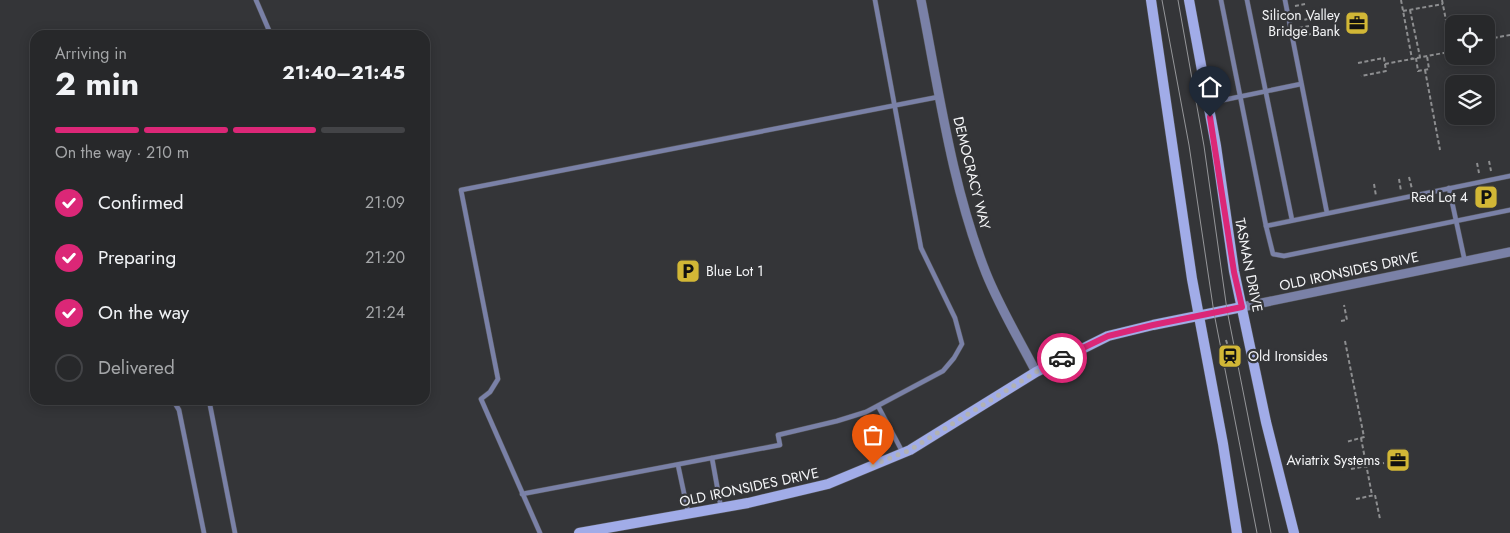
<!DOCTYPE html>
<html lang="en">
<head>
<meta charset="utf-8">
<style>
  :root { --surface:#27282a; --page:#333436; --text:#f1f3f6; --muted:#a4a6a8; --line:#434447; --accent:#db2777 }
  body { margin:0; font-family:Jost,sans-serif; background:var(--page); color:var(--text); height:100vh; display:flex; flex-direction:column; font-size:19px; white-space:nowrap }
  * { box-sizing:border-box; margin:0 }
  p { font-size:16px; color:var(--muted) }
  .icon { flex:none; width:28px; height:28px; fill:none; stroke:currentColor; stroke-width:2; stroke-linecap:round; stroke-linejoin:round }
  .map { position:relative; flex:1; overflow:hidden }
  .drawer { position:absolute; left:30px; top:30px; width:400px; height:375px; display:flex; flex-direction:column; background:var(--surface); border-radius:15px; box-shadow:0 2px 12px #0003,0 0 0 1px var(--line) }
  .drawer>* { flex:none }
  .controls { position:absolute; left:1445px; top:15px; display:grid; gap:10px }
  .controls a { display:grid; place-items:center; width:50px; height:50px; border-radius:10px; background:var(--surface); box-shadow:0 2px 12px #0003,0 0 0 1px var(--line); font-size:25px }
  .pin { position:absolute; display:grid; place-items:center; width:42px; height:42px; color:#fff; margin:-51px -21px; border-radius:50% 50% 50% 0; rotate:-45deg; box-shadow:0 0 5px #0007 }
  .pin .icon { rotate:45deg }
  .courier { position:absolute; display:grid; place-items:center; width:50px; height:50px; margin:-25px; border:4px solid #db2777; border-radius:50%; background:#fff; color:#222; box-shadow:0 1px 6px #0007 }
  .summary em { font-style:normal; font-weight:700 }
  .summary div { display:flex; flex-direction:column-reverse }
  .summary { display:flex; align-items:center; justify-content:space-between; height:85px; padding:0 25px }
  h1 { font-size:32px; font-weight:700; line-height:38px }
  .bar { display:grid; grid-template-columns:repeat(4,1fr); gap:8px 5px; align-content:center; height:60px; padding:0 25px }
  .bar i { height:6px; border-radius:4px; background:var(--line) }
  .bar .selected { background:var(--accent) }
  .bar p { grid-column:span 4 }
  ol { padding:0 25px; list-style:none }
  li { display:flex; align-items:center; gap:15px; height:55px }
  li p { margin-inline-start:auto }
  li .icon { padding:5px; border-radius:50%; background:var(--accent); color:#fff; stroke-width:4 }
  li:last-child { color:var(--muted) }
  li i { width:28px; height:28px; border:2px solid var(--line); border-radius:50% }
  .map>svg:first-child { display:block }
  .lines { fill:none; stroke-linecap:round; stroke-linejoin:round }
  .lane-casing { stroke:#535457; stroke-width:5.5 }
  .street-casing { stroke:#535457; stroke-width:10 }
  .secondary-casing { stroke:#535457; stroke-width:11 }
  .path { stroke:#8d8e90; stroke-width:2; stroke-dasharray:4 2.5; stroke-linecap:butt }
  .lane { stroke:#7a81a7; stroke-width:4.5 }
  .street { stroke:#7a81a7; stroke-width:9 }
  .secondary { stroke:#a1ace8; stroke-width:10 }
  .tram { stroke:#959699; stroke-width:1 }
  .done { stroke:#b1b2b4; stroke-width:5; stroke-dasharray:0 9 }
  .route { stroke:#db2777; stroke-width:6 }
  .labels { text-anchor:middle; stroke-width:4.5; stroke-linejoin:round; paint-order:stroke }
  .poi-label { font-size:14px; fill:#f4f5f7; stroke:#343538; text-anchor:end }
  .street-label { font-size:14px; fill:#f4f5f7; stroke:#343538 }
</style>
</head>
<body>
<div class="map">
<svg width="1510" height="533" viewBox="0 0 1510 533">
  <rect width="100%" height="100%" fill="#343538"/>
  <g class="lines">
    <g class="lane-casing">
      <g id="lane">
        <polyline points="256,0 271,35"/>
        <polyline points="1221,0 1266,226 1273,254 1284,256 1510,210"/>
        <polyline points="1247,0 1292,220"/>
        <polyline points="1285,0 1327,213"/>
        <polyline points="1209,103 1301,84"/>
        <polyline points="1449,188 1465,262"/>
        <polyline points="1266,226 1510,176"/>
        <polyline points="173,400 179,410 204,533"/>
        <polyline points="209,400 235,533"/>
        <polyline points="878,406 903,453"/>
        <polyline points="712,458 721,508"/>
        <polyline points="678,465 688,512"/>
        <polyline points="522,494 780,445 778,435 837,421 866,412 943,371 954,358 962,344 955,318 921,248 875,0"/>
        <polyline points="540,533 481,399 490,392 498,379 461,190 938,97"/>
      </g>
    </g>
    <g class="street-casing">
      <g id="street">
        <path d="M921,0c18,91 31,187 65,273 14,35 33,66 50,99"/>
        <polyline points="1242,307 1510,252"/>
      </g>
    </g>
    <g class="secondary-casing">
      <g id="secondary">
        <polyline points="1151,0 1192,279 1223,444 1237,533"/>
        <polyline points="1189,0 1216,146 1234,271 1266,422 1294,533"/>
        <polyline points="579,533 748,503 828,484 910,450 1036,372 1108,336 1153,325 1242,307"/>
      </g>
    </g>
    <g class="path">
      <polyline points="1401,0 1412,59"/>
      <polyline points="1442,0 1452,51"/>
      <polyline points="1295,6 1305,4"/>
      <polyline points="1410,10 1420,57"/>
      <polyline points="1403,11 1443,4"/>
      <polyline points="1298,21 1308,19"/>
      <polyline points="1299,28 1309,26"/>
      <polyline points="1301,36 1311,34"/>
      <polyline points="1486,44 1494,42 1493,38 1510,35"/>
      <polyline points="1416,58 1418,71 1429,69 1427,56"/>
      <polyline points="1358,63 1384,58 1386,71 1361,76"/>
      <polyline points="1385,64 1454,51"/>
      <polyline points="1425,70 1440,150"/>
      <polyline points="1489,161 1491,171"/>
      <polyline points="1477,163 1479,173"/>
      <polyline points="1409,177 1412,189"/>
      <polyline points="1399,179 1401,191"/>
      <polyline points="1374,184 1376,196"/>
      <polyline points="1341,321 1347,320 1344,305"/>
      <polyline points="1226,340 1229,350"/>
      <polyline points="1345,341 1364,437 1346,442"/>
      <polyline points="1361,438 1372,495"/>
      <polyline points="1351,469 1384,463"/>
      <polyline points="1356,499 1375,495 1380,519"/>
    </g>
    <use href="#lane" class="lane"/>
    <use href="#street" class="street"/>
    <use href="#secondary" class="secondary"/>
    <g class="tram">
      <polyline points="1162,0 1189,145 1214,313 1257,533"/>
      <polyline points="1178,0 1204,146 1227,310 1271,533"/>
    </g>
  </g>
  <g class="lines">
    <polyline class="done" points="873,465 910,450 1036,372 1062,358"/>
    <polyline class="route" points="1062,358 1108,336 1153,325 1242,307 1234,272 1210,117"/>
  </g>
  <defs>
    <g id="office-square" transform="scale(1.25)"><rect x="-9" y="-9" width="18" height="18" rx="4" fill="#d2b736" stroke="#343538"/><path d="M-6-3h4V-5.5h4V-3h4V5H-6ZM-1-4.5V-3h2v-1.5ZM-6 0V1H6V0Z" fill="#111"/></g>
    <g id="parking-square" transform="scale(1.25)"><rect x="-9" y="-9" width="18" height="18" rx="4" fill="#d2b736" stroke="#343538"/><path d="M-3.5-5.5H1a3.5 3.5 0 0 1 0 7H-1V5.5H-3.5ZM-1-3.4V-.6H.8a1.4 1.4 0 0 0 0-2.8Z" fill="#111"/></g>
    <g id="station-square" transform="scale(1.25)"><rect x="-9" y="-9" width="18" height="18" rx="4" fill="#d2b736" stroke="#343538"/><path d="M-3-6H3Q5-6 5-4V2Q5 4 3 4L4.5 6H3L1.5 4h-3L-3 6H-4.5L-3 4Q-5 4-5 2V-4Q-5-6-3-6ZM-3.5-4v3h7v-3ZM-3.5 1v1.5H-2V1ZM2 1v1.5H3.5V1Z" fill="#111"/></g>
  </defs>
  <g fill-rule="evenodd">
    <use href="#office-square" x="1357" y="23"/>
    <use href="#parking-square" x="1486" y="197"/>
    <use href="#parking-square" x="688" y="271"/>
    <use href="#station-square" x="1230" y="356"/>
    <use href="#office-square" x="1398" y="460"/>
  </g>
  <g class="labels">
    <g class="poi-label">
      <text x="1340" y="20">Silicon Valley<tspan x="1340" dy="16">Bridge Bank</tspan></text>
      <text x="1468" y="202">Red Lot 4</text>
      <text x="706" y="276" text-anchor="start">Blue Lot 1</text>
      <text x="1248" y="361" text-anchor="start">Old Ironsides</text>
      <text x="1380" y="465">Aviatrix Systems</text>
    </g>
    <g class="street-label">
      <text transform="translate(972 173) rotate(76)" y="5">DEMOCRACY WAY</text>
      <text transform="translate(1249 265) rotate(79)" y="5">TASMAN DRIVE</text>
      <text transform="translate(1349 271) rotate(-12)" y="5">OLD IRONSIDES DRIVE</text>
      <text transform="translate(749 487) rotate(-12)" y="5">OLD IRONSIDES DRIVE</text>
    </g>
  </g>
</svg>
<div class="controls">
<a><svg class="icon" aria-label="locate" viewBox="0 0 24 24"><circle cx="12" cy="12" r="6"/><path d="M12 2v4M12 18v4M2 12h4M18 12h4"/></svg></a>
<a><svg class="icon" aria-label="layers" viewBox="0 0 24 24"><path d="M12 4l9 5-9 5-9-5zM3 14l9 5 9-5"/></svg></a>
</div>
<div class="pin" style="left:873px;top:465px;background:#ea580c"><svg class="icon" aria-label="bag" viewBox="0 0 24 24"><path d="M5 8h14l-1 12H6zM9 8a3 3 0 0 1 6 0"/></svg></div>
<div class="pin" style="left:1210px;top:117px;background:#1f2937"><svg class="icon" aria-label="home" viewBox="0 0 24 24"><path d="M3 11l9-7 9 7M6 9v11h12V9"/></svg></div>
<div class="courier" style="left:1062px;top:358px"><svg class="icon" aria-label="car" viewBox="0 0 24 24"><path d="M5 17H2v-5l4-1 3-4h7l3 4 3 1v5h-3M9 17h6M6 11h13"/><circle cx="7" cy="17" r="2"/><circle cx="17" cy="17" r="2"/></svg></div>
<section class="drawer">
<div class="summary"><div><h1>2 min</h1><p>Arriving in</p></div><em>21:40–21:45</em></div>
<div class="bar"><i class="selected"></i><i class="selected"></i><i class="selected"></i><i></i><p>On the way · 210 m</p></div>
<ol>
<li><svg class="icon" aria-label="check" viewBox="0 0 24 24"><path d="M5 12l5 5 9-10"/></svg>Confirmed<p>21:09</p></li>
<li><svg class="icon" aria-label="check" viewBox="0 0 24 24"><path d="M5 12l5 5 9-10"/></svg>Preparing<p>21:20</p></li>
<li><svg class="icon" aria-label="check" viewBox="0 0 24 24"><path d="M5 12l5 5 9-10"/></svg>On the way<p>21:24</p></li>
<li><i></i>Delivered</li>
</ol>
</section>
</div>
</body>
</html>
